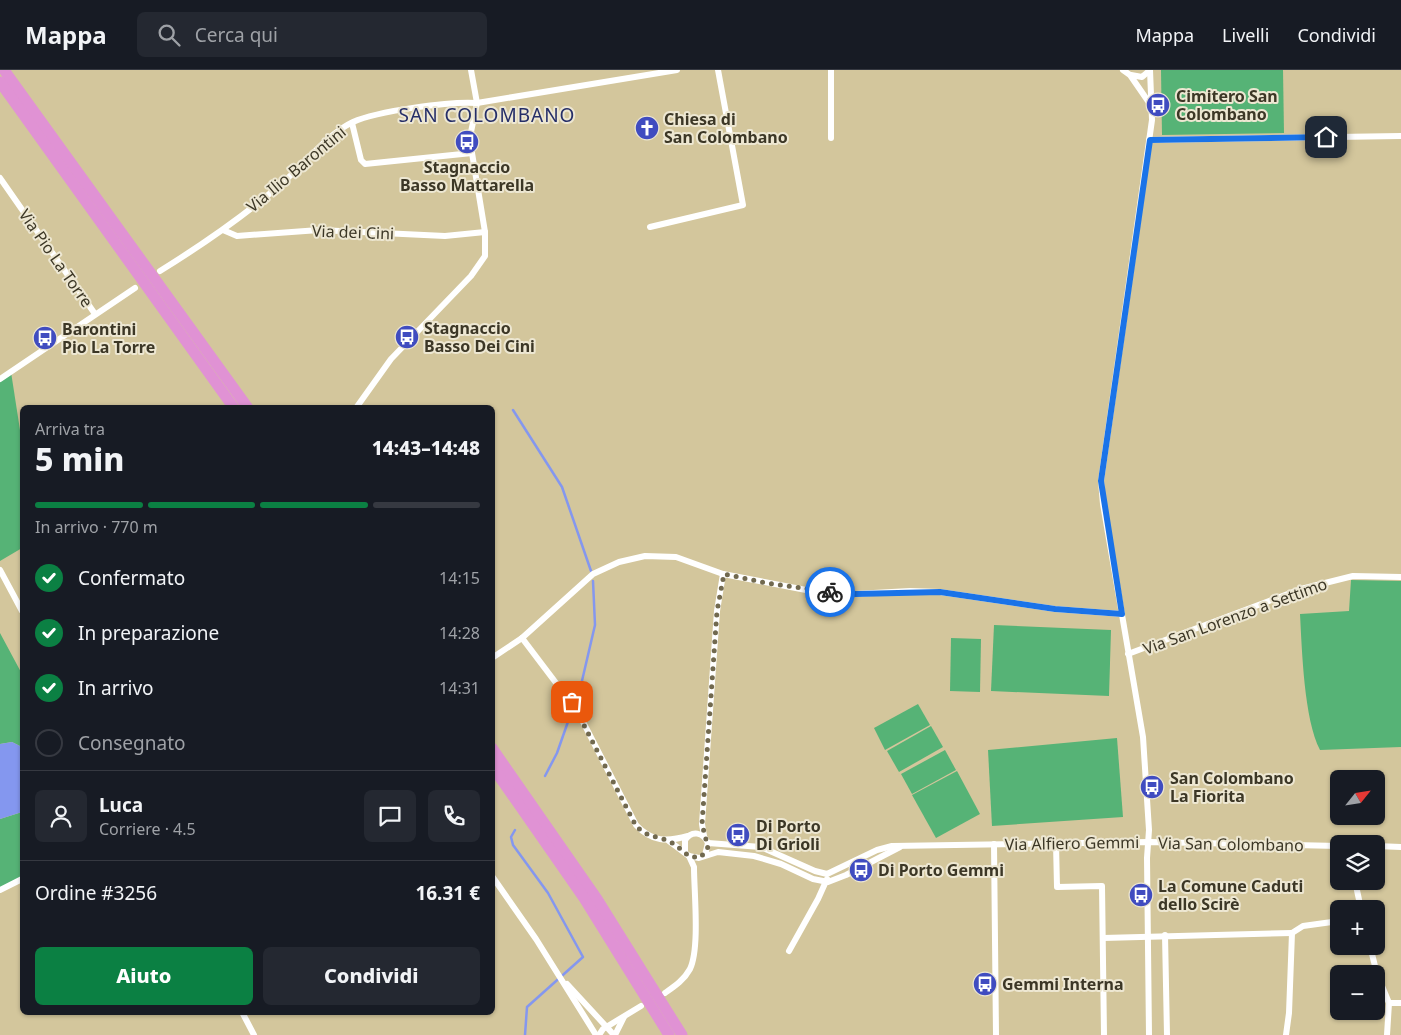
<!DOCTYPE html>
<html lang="it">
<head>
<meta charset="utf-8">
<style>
  :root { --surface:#171b24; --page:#242831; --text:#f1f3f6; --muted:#9ea1a6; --line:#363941; --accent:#0b8043 }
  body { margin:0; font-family:"Noto Sans",sans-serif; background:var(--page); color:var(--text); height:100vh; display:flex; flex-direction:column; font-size:19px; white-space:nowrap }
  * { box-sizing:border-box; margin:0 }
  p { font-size:16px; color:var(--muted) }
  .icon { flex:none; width:28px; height:28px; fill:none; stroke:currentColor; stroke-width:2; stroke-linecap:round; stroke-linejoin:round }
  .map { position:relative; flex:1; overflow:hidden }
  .panel { position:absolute; left:20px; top:335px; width:475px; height:610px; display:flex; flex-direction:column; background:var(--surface); border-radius:8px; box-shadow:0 1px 4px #0004 }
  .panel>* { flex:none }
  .needle { width:32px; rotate:60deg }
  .fabs { position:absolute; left:1330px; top:700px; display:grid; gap:10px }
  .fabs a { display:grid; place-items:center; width:55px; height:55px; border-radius:8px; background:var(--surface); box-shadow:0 1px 4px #0004; font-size:25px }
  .pin { position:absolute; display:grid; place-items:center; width:42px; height:42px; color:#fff; margin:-21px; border-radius:10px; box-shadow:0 2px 8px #0006 }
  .courier { position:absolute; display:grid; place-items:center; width:50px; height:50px; margin:-25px; border:4px solid #1a73e8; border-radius:50%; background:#fff; color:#222; box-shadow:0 1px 6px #0007 }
  .summary em { font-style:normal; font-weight:800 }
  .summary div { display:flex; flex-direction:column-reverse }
  .summary { display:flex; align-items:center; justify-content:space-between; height:85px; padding:0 15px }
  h1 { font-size:32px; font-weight:800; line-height:38px }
  .bar { display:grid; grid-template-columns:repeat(4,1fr); gap:8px 5px; align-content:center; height:60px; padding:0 15px }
  .bar i { height:6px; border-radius:4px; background:var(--line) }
  .bar .selected { background:var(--accent) }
  .bar p { grid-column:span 4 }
  .line { display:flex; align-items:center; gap:12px; padding:0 15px; border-top:1px solid var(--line) }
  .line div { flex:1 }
  .round { display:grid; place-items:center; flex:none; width:52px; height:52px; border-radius:8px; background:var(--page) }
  ol { padding:0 15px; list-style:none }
  li { display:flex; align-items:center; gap:15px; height:55px }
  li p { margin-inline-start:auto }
  li .icon { padding:5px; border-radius:50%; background:var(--accent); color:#fff; stroke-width:4 }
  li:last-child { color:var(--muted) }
  li i { width:28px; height:28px; border:2px solid var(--line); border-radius:50% }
  .primary-button { display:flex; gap:10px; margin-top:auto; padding:10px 15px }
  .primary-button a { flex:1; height:58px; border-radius:8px; background:var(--accent); color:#fff; font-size:20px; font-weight:800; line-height:58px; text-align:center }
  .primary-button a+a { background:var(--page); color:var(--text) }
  header { display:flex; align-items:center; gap:30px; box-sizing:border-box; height:70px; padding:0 25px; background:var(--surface); border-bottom:1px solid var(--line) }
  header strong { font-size:24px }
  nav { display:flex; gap:28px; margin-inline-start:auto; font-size:18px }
  .search { width:350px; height:45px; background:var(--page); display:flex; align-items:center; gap:12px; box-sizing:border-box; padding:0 18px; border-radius:8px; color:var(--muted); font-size:19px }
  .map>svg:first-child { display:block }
  .green { fill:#56b376 }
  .water { fill:#8497ef }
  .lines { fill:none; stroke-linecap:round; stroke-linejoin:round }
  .stream { stroke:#8497ef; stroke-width:2.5 }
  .minor { stroke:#fff; stroke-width:6 }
  .trunk { stroke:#e092d4; stroke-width:11 }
  .done { stroke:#71694f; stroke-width:5; stroke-dasharray:0 9 }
  .route { stroke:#1a73e8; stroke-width:6 }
  .labels { text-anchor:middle; stroke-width:4; stroke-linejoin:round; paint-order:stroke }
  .poi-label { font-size:16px; font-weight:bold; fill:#3c3726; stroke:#ede7d2; text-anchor:start }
  .street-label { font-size:16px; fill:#3c3726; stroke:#ede7d2 }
  .quarter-label { font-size:19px; letter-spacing:1px; fill:#252e68; stroke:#ede7d2 }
</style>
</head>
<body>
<header>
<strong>Mappa</strong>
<div class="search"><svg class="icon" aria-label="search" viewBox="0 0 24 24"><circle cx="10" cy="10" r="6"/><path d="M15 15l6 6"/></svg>Cerca qui</div>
<nav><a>Mappa</a><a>Livelli</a><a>Condividi</a></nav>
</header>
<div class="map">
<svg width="1401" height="965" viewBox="0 0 1401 965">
  <rect width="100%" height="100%" fill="#d3c69c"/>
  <g class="green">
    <polygon points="1161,0 1283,0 1284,63 1162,65"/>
    <polygon points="11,302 22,373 22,478 0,491 0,309"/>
    <path d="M1351,510l50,1v166l-81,3c-16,-31 -18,-99 -20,-136l49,-3z"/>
    <polygon points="994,555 1111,560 1109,626 991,621"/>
    <polygon points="0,563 22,604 22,677 12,672 0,674"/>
    <polygon points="951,568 981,569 980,622 950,621"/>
    <polygon points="918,634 930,655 885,680 874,658"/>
    <polygon points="931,656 943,677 899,702 887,681"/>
    <polygon points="1117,668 1123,747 992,756 988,680"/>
    <polygon points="945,680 956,700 912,724 901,704"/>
    <polygon points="957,701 980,744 936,768 912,725"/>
    <polygon points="22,742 22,809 0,820 0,749"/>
  </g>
  <polygon class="water" points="12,672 22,677 22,742 0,749 0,674"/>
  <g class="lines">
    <g class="stream">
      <polyline points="513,340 562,417 591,501"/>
      <polyline points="578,628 595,555 593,511"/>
      <polyline points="545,706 557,683 570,646"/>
      <polyline points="515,760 511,767 513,775 548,823 583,887 527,937 525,965"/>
    </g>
    <g class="minor">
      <polyline points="1123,0 1130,5 1150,34"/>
      <polyline points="1131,5 1142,7 1149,1"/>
      <polyline points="352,53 361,90 365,94 472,83"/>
      <polyline points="831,68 831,0"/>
      <polyline points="1149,70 1401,66"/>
      <polyline points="0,108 95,244"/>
      <polyline points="650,157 743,135 718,0"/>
      <polyline points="223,160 237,166 319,160 445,166 485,162"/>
      <path d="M160,201c42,-26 83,-54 121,-87 22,-18 46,-50 72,-62 24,-11 98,-21 124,-19l200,-33"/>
      <polyline points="0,309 135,218"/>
      <polyline points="356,338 391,289 471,206 485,186 485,162 472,83 471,62 477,33 471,0"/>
      <polyline points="0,500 22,541"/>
      <path d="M522,568l56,74 58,113c16,17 31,17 52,11"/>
      <polyline points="1128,584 1301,519 1353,506 1401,507"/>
      <polyline points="492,588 522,568 593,504 619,492 645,486 676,487 723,504 806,520 855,524 910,521 940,522 1055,539 1122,544"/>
      <polyline points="704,766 702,754 717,541 723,504"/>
      <polyline points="708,773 761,777 815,801 827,804 877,780 892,776 1150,772 1339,776"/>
      <polyline points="1056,773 1057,817 1102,816 1104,965"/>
      <polyline points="994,774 996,965"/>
      <polyline points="1376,776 1401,777"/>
      <path d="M685,782v-12c7,-10 18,-8 23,3l-3,12"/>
      <polyline points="689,786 699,788 718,782 754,786 781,794 813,809 828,812 846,805 900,777"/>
      <polyline points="492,806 536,869 596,965"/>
      <polyline points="1355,811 1361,839"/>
      <polyline points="0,820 22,809"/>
      <polyline points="1165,865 1167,965"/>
      <polyline points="1103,868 1292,863"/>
      <polyline points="1370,876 1377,904 1389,933 1387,965"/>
      <polyline points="789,881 818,829 827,809"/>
      <polyline points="567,914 614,965"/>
      <path d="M665,923c10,-7 19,-13 25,-24 10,-21 4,-77 4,-102l-5,-11 -20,-15"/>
      <polyline points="1389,933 1401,933"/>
      <polyline points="242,942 254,965"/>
      <polyline points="599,965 603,959 641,936"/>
      <polyline points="615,965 624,947"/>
      <polyline points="1149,965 1147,788 1149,760 1143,667 1103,434 1101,411 1152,50 1150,0"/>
      <polyline points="1286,965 1289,943 1292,863 1303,856 1339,851"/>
    </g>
    <g class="trunk">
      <polyline points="4,0 248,338"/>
      <polyline points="0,12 234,338"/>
      <polyline points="492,678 597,829 682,965"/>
      <polyline points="492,696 584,828 669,965"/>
    </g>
  </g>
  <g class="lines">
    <path class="done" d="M572,632l64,124c13,13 22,9 36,17 7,4 12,10 19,14h10l7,-10 -6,-23 15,-213 7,-37 42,9 64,9"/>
    <polyline class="route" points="830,522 856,524 940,522 1055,539 1122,544 1101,411 1150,70 1326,67"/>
  </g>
  <defs>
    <g id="bus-disc" transform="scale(1.25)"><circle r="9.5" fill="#404cc0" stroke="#ede7d2"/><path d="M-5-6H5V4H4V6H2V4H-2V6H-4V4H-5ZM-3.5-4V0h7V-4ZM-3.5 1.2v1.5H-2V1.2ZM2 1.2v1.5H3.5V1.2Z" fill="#fff"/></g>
    <g id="church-disc" transform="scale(1.25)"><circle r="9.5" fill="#404cc0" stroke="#ede7d2"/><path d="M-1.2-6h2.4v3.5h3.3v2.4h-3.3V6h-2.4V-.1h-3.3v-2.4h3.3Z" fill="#fff"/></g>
  </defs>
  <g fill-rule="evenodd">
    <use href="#bus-disc" x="1158" y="35"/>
    <use href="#church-disc" x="647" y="58"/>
    <use href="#bus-disc" x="467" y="72"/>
    <use href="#bus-disc" x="407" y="267"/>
    <use href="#bus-disc" x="45" y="268"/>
    <use href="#bus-disc" x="1152" y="717"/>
    <use href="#bus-disc" x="738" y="765"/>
    <use href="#bus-disc" x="861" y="800"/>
    <use href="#bus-disc" x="1141" y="825"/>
    <use href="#bus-disc" x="985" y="914"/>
  </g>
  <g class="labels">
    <g class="poi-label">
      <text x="1176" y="32">Cimitero San<tspan x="1176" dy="18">Colombano</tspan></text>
      <text x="664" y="55">Chiesa di<tspan x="664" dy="18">San Colombano</tspan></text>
      <text x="467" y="103" text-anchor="middle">Stagnaccio<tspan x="467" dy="18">Basso Mattarella</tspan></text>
      <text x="424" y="264">Stagnaccio<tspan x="424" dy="18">Basso Dei Cini</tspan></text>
      <text x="62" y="265">Barontini<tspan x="62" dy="18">Pio La Torre</tspan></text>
      <text x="1170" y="714">San Colombano<tspan x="1170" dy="18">La Fiorita</tspan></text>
      <text x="756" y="762">Di Porto<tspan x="756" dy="18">Di Grioli</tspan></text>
      <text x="878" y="806">Di Porto Gemmi</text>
      <text x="1158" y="822">La Comune Caduti<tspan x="1158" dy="18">dello Scirè</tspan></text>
      <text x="1002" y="920">Gemmi Interna</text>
    </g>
    <g class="street-label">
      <text transform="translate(296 99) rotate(-40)" y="6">Via Ilio Barontini</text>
      <text transform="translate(353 162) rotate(2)" y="6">Via dei Cini</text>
      <text transform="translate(56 188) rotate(55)" y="6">Via Pio La Torre</text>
      <text transform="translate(1235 546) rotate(-20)" y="6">Via San Lorenzo a Settimo</text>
      <text transform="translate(1072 773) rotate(-1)" y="6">Via Alfiero Gemmi</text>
      <text transform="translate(1231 774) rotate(1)" y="6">Via San Colombano</text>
    </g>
    <g class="quarter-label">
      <text x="487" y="52">SAN COLOMBANO</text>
    </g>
  </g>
</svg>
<div class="fabs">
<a><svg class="needle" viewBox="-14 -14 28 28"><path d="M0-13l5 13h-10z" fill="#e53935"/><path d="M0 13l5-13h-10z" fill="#9ea1a6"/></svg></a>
<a><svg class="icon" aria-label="layers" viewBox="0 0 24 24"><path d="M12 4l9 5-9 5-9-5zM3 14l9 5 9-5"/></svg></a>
<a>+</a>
<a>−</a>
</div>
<div class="pin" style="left:572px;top:632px;background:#ea580c"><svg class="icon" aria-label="bag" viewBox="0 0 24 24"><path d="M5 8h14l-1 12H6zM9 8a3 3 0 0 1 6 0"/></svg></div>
<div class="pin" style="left:1326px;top:67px;background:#1f2937"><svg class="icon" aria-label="home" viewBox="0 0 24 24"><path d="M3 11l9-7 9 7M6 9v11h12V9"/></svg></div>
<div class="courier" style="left:830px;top:522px"><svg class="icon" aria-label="bike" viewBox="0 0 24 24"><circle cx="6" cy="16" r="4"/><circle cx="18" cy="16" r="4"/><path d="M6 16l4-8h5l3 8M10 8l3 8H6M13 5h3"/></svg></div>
<section class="panel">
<div class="summary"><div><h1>5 min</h1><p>Arriva tra</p></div><em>14:43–14:48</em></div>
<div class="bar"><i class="selected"></i><i class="selected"></i><i class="selected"></i><i></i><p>In arrivo · 770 m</p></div>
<ol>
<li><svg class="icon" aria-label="check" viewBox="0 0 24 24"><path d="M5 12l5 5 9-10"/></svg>Confermato<p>14:15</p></li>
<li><svg class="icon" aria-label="check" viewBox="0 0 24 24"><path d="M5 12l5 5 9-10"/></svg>In preparazione<p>14:28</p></li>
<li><svg class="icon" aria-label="check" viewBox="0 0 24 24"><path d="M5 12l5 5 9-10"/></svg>In arrivo<p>14:31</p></li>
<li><i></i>Consegnato</li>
</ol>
<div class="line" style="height:90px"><a class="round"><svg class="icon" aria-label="person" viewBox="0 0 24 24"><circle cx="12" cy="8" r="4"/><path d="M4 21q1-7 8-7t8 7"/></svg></a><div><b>Luca</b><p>Corriere · 4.5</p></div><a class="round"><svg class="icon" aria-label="chat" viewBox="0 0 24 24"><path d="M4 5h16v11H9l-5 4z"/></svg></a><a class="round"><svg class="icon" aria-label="phone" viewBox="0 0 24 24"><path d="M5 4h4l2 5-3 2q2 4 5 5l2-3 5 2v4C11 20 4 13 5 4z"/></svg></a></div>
<div class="line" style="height:65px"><div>Ordine #3256</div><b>16.31 €</b></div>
<div class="primary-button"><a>Aiuto</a><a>Condividi</a></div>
</section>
</div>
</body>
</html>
